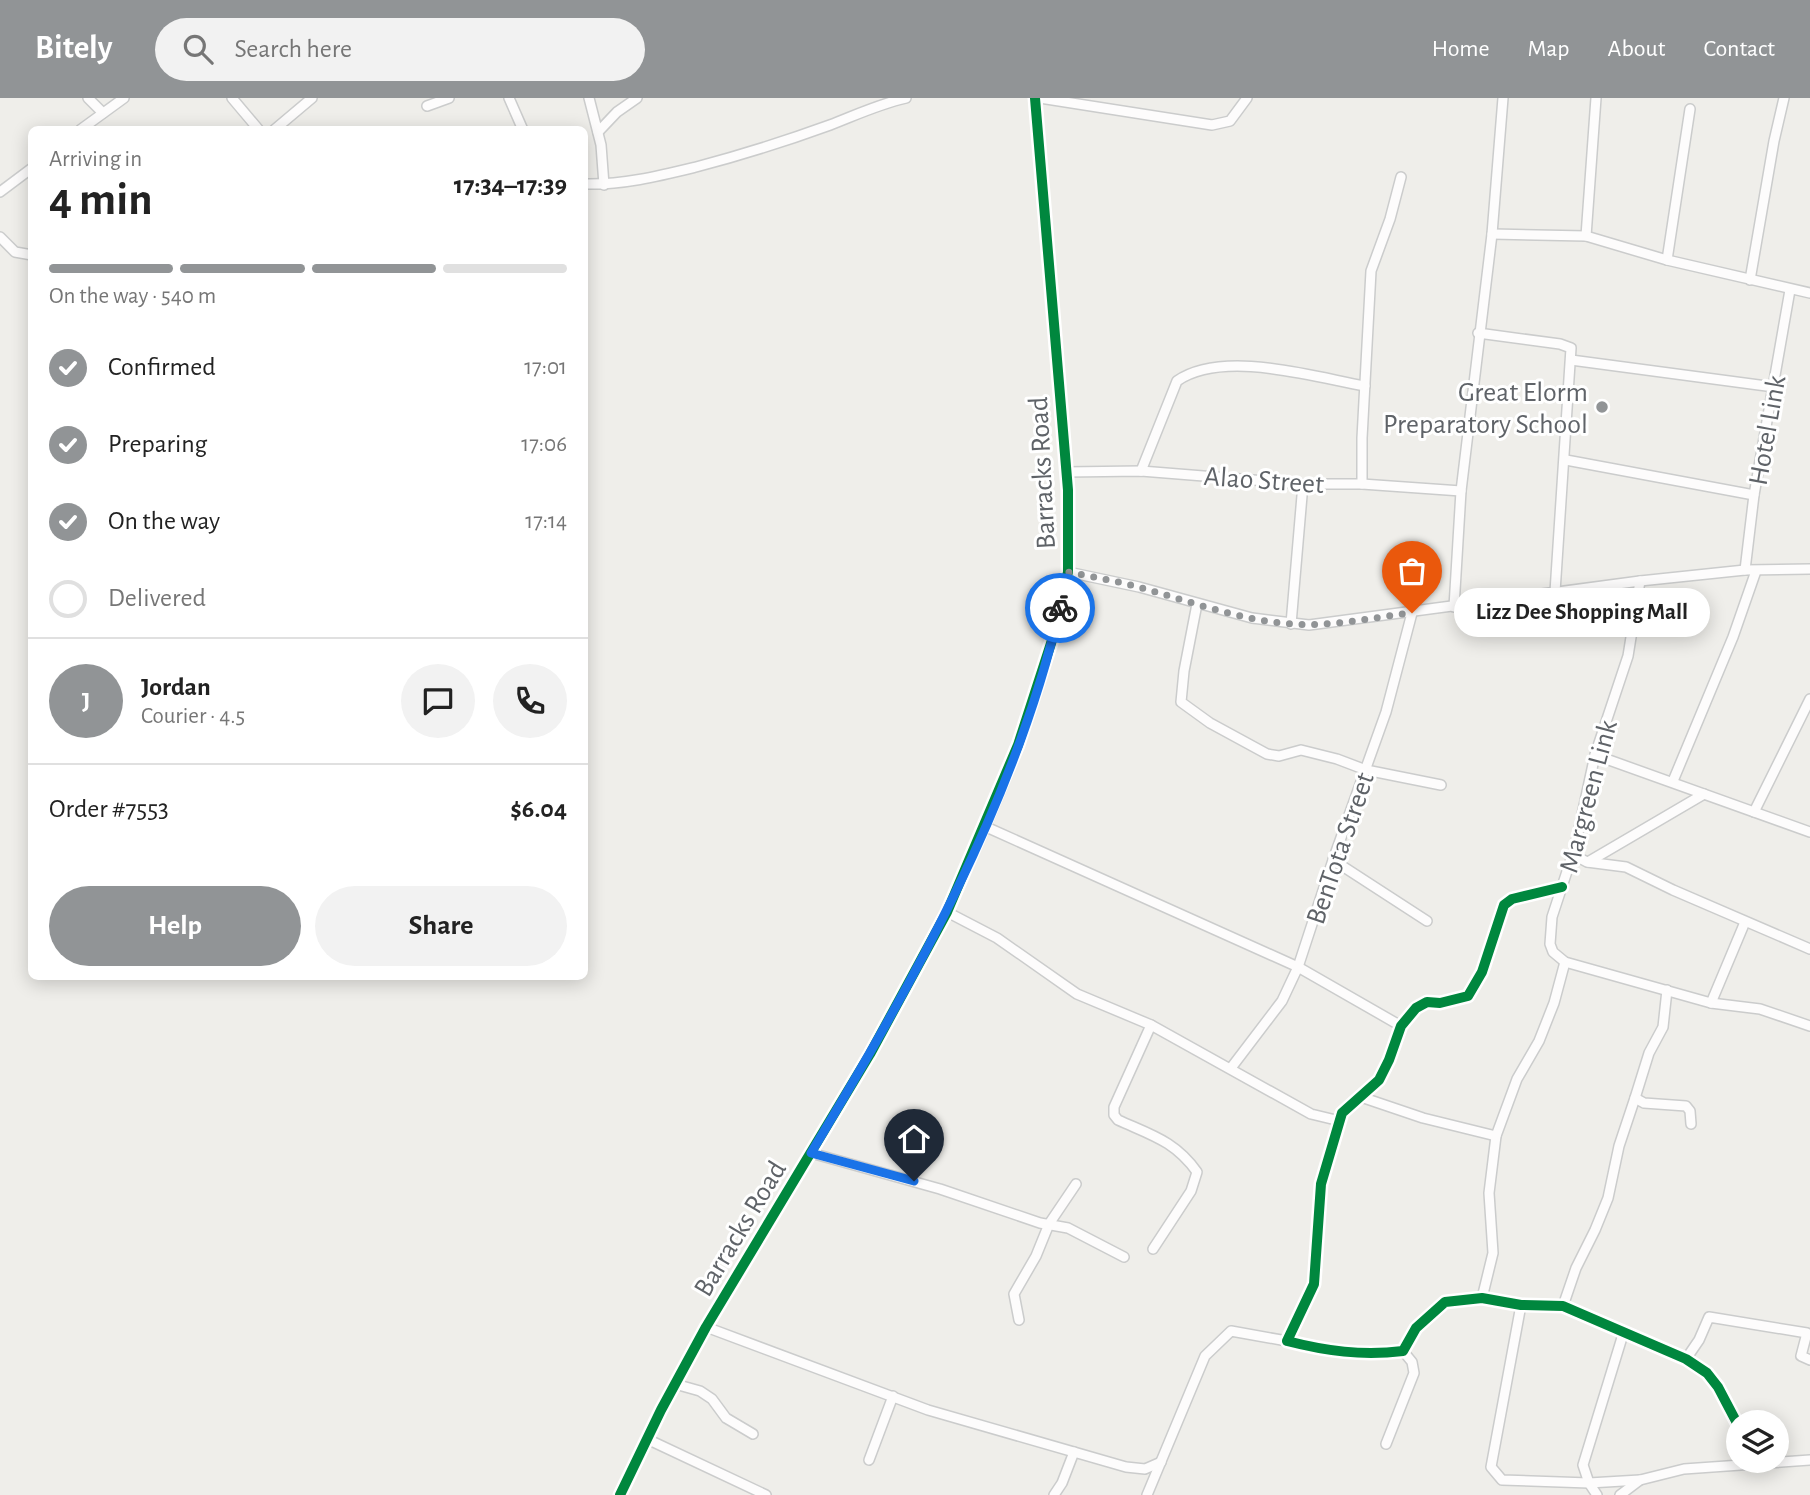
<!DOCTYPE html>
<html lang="en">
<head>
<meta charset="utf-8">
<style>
  :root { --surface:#fff; --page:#f2f2f2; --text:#222; --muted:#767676; --line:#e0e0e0; --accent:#919496 }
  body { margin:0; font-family:"Alegreya Sans",sans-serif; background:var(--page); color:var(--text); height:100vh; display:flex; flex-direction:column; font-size:26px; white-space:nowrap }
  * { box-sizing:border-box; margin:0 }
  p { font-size:23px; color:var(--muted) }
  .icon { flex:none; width:38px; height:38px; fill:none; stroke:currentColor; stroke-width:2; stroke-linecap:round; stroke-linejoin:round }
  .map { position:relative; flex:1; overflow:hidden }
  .sheet { position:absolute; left:28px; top:28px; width:560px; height:854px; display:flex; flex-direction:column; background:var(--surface); border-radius:10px; box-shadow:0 4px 18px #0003 }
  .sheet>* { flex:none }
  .tools { position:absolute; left:1726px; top:1312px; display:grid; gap:14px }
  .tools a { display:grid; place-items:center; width:63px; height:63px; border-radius:50%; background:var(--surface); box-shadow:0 4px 18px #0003; font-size:35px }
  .pin { position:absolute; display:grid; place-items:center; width:60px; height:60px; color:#fff; margin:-72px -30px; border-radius:50% 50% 50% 0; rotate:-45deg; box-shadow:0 0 7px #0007 }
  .pin .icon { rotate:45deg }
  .courier { position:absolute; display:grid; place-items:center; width:70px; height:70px; margin:-35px; border:5px solid #1a73e8; border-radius:50%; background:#fff; color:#222; box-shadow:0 2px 9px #0007 }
  .bubble { position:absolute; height:49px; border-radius:24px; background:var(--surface); box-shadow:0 4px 18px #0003; font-size:23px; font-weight:700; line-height:49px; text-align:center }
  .summary em { font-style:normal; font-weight:700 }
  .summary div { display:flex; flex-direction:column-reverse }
  .summary { display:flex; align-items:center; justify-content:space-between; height:119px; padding:0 21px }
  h1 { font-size:46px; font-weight:700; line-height:52px }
  .bar { display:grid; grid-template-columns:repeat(4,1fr); gap:10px 7px; align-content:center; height:84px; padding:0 21px }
  .bar i { height:9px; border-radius:5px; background:var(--line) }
  .bar .selected { background:var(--accent) }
  .bar p { grid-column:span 4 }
  .line { display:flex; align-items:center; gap:18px; padding:0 21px; border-top:2px solid var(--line) }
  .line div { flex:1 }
  .round { display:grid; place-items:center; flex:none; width:74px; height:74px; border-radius:37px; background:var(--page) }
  ol { padding:0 21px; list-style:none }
  li { display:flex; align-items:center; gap:21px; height:77px }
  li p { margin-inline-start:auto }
  li .icon { padding:7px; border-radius:50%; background:var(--accent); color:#fff; stroke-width:4 }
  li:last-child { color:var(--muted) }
  li i { width:38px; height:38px; border:4px solid var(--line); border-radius:50% }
  .button { display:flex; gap:14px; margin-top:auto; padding:14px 21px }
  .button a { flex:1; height:80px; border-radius:42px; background:var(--accent); color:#fff; font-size:28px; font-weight:700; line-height:80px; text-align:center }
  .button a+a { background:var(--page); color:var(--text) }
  header { display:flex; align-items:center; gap:42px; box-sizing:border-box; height:98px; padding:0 35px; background:var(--accent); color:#fff }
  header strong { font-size:33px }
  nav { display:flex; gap:38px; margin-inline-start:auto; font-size:24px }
  .search { width:490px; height:63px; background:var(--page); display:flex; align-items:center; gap:18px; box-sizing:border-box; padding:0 24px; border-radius:38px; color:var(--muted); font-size:26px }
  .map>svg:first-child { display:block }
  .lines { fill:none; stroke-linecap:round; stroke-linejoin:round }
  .minor-casing { stroke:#cbcccc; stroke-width:12 }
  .minor { stroke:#fdfcfc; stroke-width:9 }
  .cycleway-casing { stroke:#fff; stroke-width:15 }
  .cycleway { stroke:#00873e; stroke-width:10 }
  .done { stroke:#919496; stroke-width:7; stroke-dasharray:0 12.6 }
  .route { stroke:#1a73e8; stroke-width:9 }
  .poi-dot { fill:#919496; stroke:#fff; stroke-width:2.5 }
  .labels { text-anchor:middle; stroke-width:6; stroke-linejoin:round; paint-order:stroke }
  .poi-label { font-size:28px; fill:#5f6368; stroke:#fff; text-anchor:end }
  .street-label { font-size:28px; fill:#5f6368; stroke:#fff }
</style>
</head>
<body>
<header>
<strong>Bitely</strong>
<div class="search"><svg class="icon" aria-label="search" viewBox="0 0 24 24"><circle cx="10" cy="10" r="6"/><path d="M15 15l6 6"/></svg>Search here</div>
<nav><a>Home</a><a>Map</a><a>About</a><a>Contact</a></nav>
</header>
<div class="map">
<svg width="1810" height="1397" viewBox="0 0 1810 1397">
  <rect width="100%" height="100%" fill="#efeeea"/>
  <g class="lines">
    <g class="minor-casing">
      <g id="minor">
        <polyline points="88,0 103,15"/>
        <polyline points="232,0 259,32"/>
        <polyline points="509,0 523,32"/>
        <polyline points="589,0 601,47 604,87"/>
        <polyline points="1040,0 1212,27 1230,23 1247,0"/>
        <polyline points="427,8 449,0"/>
        <polyline points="80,32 124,0"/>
        <polyline points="274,32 312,0"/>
        <polyline points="598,34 617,14 637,0"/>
        <path d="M584,86c39,1 75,-8 112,-17 46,-12 90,-26 134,-42 26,-10 49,-21 76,-27"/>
        <polyline points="0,94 32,70"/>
        <polyline points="1492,136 1586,138 1667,162 1810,195"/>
        <polyline points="1586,138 1596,0"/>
        <polyline points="0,139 15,154 32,157"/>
        <polyline points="1667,162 1690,11"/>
        <polyline points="1750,182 1774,43 1784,0"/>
        <polyline points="1478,235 1560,246 1571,250 1555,494"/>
        <polyline points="1571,262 1774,289"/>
        <polyline points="1566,362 1754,397"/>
        <path d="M1141,373l36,-90c46,-32 137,-4 188,5"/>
        <polyline points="1066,374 1141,373 1303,386 1362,386 1461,393"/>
        <polyline points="1362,386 1362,340 1371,173 1390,121 1401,79"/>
        <polyline points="1745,472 1754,397 1790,192"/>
        <polyline points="1068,474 1139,489 1252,520 1309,527 1640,483 1745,472 1810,471"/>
        <polyline points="1640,483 1628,558 1595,657 1575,749 1552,819 1550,846 1553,854 1565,864 1711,905 1760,911 1810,928"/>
        <polyline points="1197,506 1184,573 1181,604 1210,625 1267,656 1279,658 1301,652 1337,661 1366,672 1441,687"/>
        <polyline points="1454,509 1461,393 1492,136 1503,0"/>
        <polyline points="1291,526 1303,386"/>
        <polyline points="1595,657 1810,734"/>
        <polyline points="1673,683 1733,539 1756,473"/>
        <polyline points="1754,714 1810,601"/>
        <polyline points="984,728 1298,869 1401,928"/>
        <polyline points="1572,756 1587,764 1626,769 1673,792 1810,851"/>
        <polyline points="1333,762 1427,823"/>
        <polyline points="1588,764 1704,696"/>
        <path d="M1562,789l-50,12 -8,6 -22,67 -14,24 -28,7 -13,-1 -11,6 -15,18 -12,34 -10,20 -37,33 -21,71 -7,100 -27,57c39,10 75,15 116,10l13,-23 29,-26 37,-4 39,7 42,1 123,53 21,14 11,14 20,38"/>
        <polyline points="947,814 997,840 1077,896 1151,927 1311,1016 1340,1023"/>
        <polyline points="1711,905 1745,824"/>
        <path d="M1151,927l-37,82v8l4,5c33,15 57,21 79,52l-6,19 -38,58"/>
        <polyline points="1231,970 1282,903 1298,869 1333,762 1386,614 1412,515"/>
        <polyline points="1361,999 1423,1020 1496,1038"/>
        <polyline points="1635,1000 1644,1005 1686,1008 1690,1013 1691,1026"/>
        <polyline points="811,1055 940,1091 1040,1125 1068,1130 1124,1159"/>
        <polyline points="1482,1200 1493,1155 1489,1095 1496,1038 1517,981 1539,943 1554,905 1565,864"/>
        <polyline points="1521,1207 1491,1369 1502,1382 1589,1385 1640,1382"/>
        <polyline points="1563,1208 1576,1170 1595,1132 1608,1100 1619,1048 1635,1000 1649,955 1663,929 1667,892"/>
        <polyline points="1019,1222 1014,1196 1036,1158 1049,1126 1076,1086"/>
        <polyline points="706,1229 928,1312 1126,1369 1145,1371 1161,1364"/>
        <polyline points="1686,1261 1699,1242 1709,1219 1807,1235 1801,1258 1810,1262"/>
        <polyline points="675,1286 700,1293 712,1301 726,1320 753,1336"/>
        <polyline points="647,1341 766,1397"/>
        <polyline points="1386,1346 1414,1275 1412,1264 1403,1253"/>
        <polyline points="869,1362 893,1298"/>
        <polyline points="620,1397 661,1312 706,1229 870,956 947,814 1018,647 1054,536 1068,474 1068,392 1035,0"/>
        <polyline points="1054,1397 1062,1385 1074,1354"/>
        <polyline points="1147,1397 1205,1258 1231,1233 1287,1243"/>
        <polyline points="1597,1397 1589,1385 1583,1367 1624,1233"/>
        <polyline points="1620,1397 1640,1382 1684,1371 1810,1362"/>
      </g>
    </g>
    <use href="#minor" class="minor"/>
    <g class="cycleway-casing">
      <g id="cycleway">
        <path d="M1562,789l-50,12 -8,6 -22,67 -14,24 -28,7 -13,-1 -11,6 -15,18 -12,34 -10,20 -37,33 -21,71 -7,100 -27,57c39,10 75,15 116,10l13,-23 29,-26 37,-4 39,7 42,1 123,53 21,14 11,14 20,38"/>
        <polyline points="620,1397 661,1312 706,1229 870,956 947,814 1018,647 1054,536 1068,474 1068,392 1035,0"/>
      </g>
    </g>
    <use href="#cycleway" class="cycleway"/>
  </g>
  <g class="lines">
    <path class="done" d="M1060,510l8,-36c25,5 50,9 74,16 50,14 100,33 152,36 39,3 79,-7 118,-11"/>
    <path class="route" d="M914,1083l-103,-28c101,-169 205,-352 249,-545"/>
  </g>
  <circle class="poi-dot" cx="1602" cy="309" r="7"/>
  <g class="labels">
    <g class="poi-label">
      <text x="1588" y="303">Great Elorm<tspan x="1588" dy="32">Preparatory School</tspan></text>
    </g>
    <g class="street-label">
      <text transform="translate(1766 332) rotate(-80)" y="10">Hotel Link</text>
      <text transform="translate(1041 375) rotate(-93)" y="10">Barracks Road</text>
      <text transform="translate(1264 381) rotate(4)" y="10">Alao Street</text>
      <text transform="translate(1587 698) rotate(-75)" y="10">Margreen Link</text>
      <text transform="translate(1339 750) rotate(-71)" y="10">BenTota Street</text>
      <text transform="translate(739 1130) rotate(-59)" y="10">Barracks Road</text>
    </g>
  </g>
</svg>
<div class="tools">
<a><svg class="icon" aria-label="layers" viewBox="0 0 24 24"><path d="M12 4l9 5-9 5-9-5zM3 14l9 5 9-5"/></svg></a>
</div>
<div class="pin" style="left:1412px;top:515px;background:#ea580c"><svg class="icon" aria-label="bag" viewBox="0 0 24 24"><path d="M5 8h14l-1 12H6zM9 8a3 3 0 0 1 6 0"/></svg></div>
<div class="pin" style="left:914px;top:1083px;background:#1f2937"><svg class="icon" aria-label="home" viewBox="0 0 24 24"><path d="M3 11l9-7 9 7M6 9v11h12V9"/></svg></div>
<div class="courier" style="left:1060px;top:510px"><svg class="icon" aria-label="bike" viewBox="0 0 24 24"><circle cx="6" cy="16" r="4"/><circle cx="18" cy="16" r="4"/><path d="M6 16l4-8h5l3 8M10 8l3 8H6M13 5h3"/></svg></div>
<div class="bubble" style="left:1454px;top:490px;width:256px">Lizz Dee Shopping Mall</div>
<section class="sheet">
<div class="summary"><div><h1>4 min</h1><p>Arriving in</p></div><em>17:34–17:39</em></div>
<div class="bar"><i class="selected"></i><i class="selected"></i><i class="selected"></i><i></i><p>On the way · 540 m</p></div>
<ol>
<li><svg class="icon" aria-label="check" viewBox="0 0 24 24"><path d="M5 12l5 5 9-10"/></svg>Confirmed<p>17:01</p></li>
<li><svg class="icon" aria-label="check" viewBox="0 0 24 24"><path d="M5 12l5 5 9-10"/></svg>Preparing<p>17:06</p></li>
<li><svg class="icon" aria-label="check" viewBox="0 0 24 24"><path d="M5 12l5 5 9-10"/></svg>On the way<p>17:14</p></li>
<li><i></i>Delivered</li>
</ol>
<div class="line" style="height:126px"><b class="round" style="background:var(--accent);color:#fff">J</b><div><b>Jordan</b><p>Courier · 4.5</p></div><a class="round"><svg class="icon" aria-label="chat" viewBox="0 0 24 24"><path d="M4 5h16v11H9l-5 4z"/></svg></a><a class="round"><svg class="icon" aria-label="phone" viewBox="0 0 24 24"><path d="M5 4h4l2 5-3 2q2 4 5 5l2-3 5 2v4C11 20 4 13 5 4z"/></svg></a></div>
<div class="line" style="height:91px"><div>Order #7553</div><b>$6.04</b></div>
<div class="button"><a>Help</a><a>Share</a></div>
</section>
</div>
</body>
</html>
